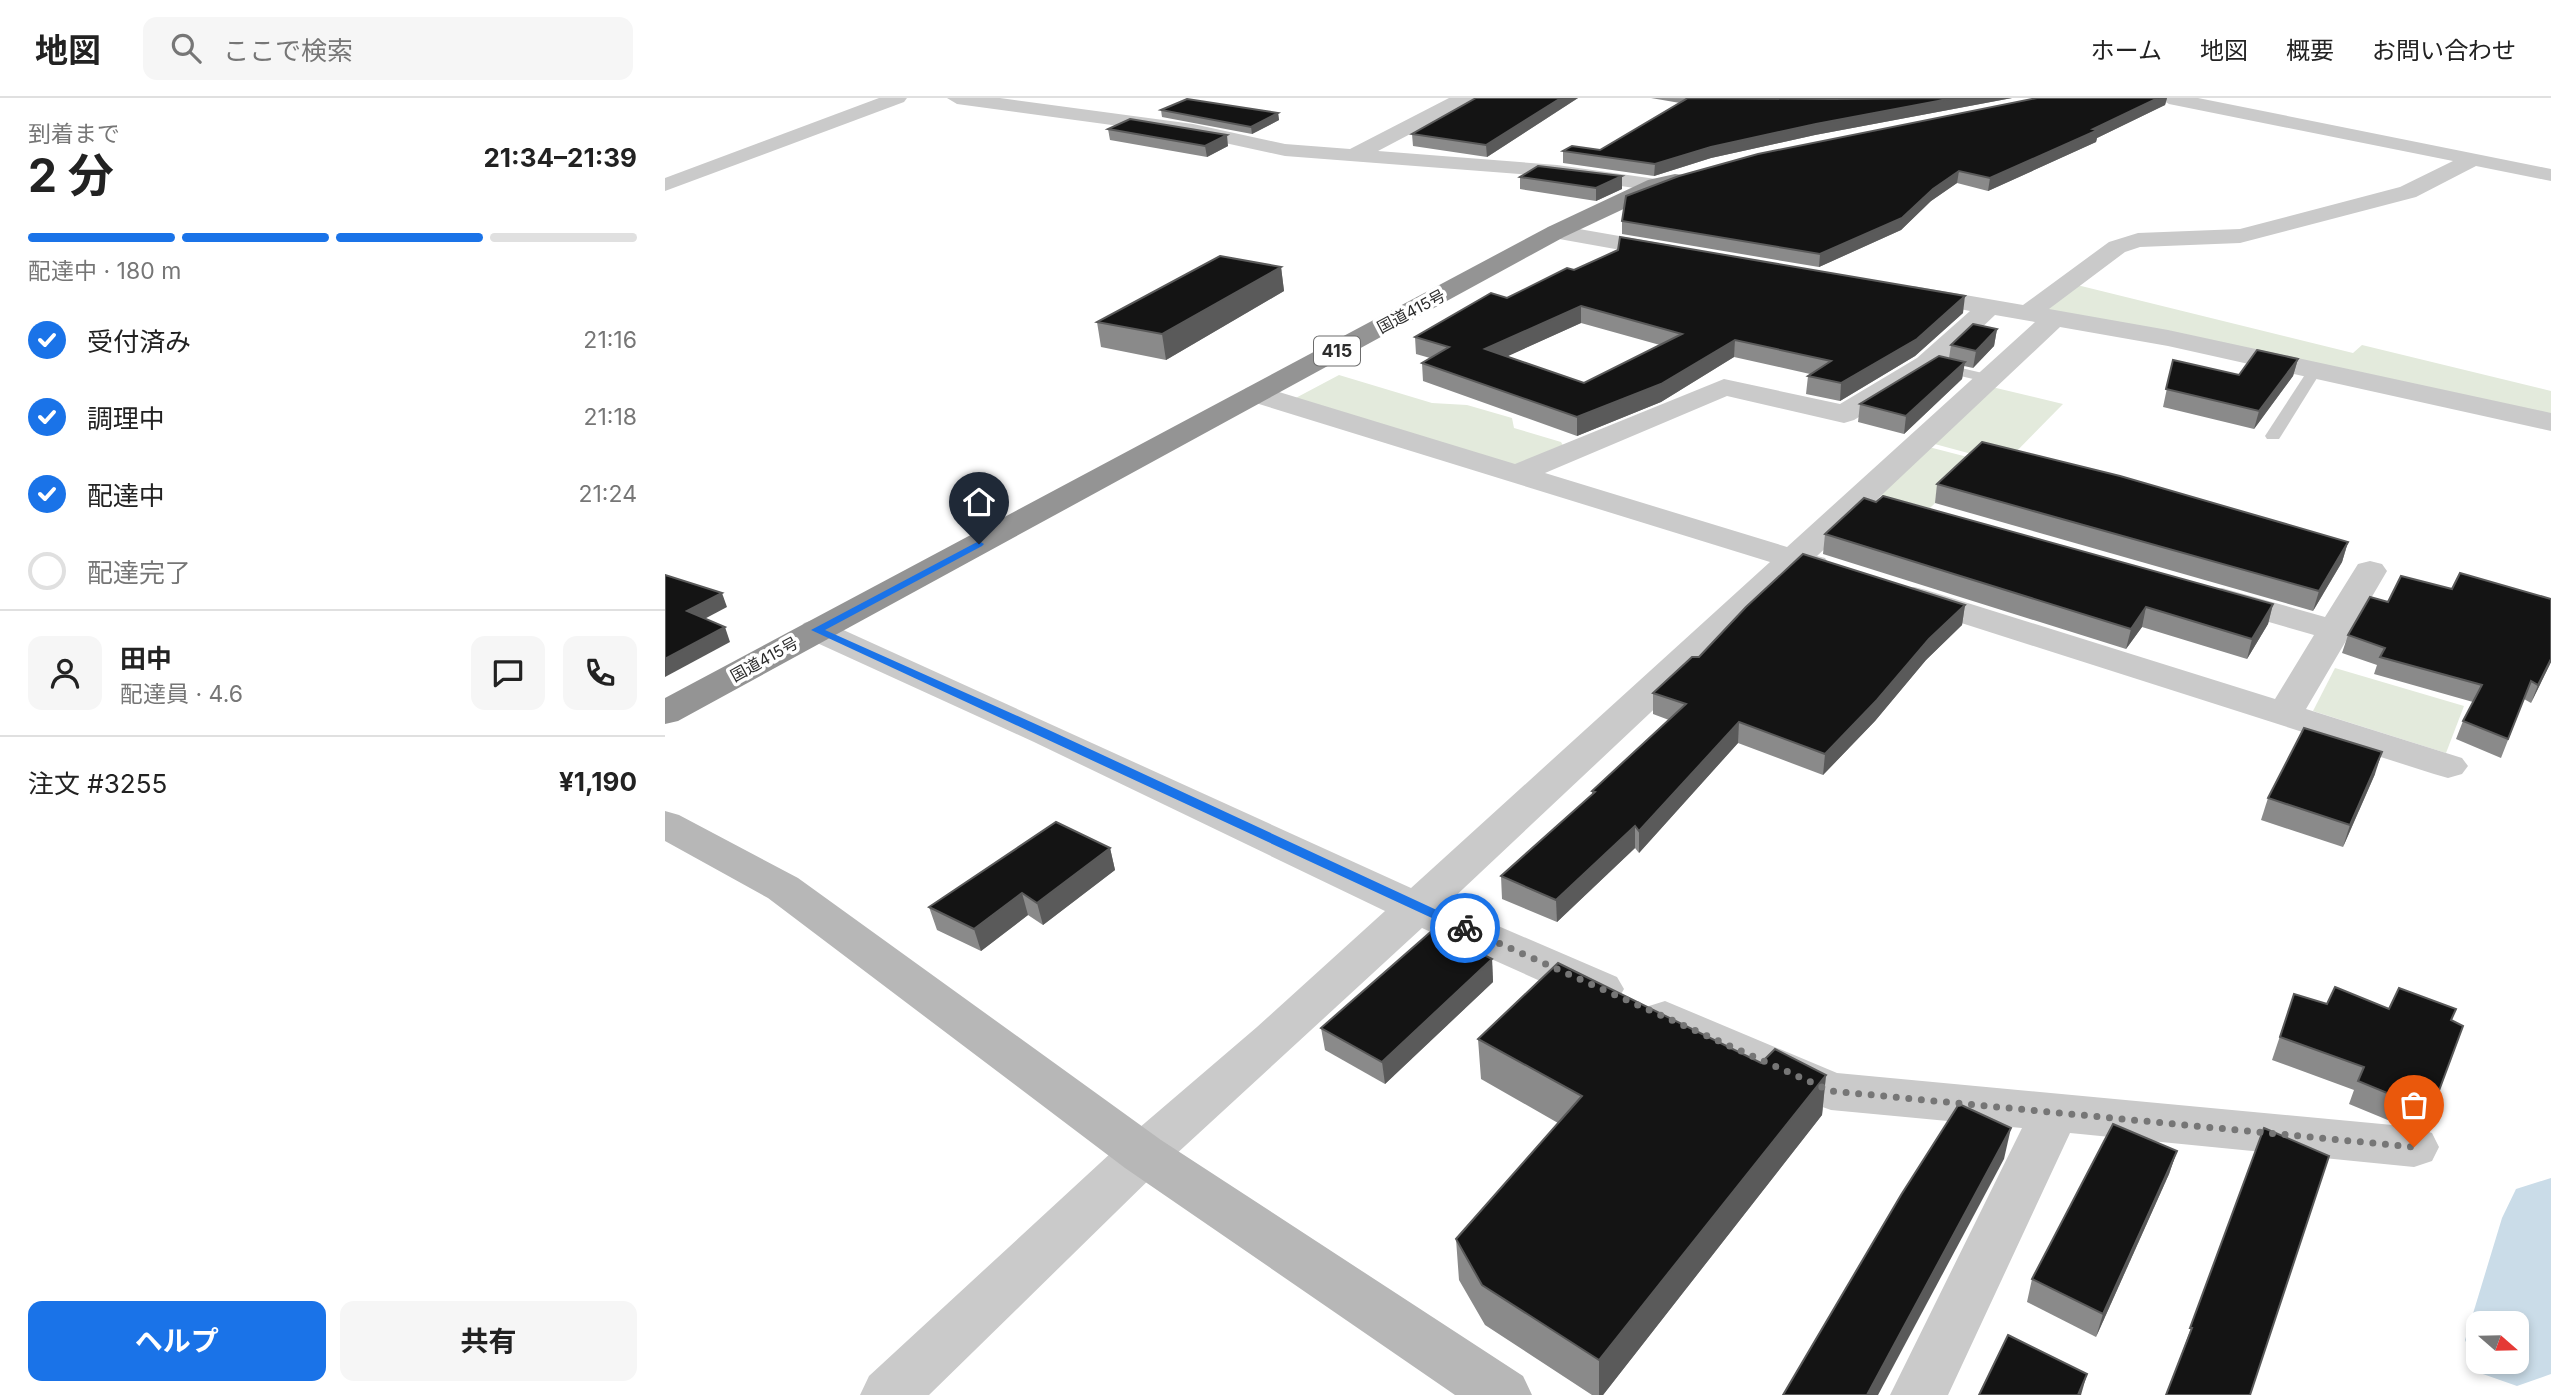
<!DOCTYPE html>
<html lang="ja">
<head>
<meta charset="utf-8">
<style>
  :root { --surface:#fff; --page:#f6f6f6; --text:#222; --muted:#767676; --line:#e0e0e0; --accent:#1a73e8 }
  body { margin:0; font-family:Inter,"Noto Sans JP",sans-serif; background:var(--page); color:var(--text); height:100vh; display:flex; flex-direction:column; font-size:26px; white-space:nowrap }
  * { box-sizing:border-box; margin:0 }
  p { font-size:23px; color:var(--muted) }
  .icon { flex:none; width:38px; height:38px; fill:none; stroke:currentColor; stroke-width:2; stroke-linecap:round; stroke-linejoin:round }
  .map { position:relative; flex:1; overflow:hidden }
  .drawer { display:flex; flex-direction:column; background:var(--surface); width:665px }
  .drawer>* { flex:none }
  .needle { width:46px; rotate:110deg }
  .buttons { position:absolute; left:1801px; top:1213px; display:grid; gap:14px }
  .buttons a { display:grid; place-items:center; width:63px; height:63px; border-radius:14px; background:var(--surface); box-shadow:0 4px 10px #0003; font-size:35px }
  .pin { position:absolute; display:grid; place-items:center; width:60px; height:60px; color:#fff; margin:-72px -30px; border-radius:50% 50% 50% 0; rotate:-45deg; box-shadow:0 0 7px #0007 }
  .pin .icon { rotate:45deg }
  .courier { position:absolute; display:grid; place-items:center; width:70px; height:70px; margin:-35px; border:5px solid #1a73e8; border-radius:50%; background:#fff; color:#222; box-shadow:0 2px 9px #0007 }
  .headline em { font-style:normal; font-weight:700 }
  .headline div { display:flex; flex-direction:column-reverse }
  .headline { display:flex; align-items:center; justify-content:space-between; height:119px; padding:0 28px }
  h1 { font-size:46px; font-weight:700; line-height:52px }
  .bar { display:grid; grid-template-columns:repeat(4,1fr); gap:10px 7px; align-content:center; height:84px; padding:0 28px }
  .bar i { height:9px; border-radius:5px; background:var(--line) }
  .bar .on { background:var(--accent) }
  .bar p { grid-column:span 4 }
  .line { display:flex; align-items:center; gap:18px; padding:0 28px; border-top:2px solid var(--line) }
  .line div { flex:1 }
  .round { display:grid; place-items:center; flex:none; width:74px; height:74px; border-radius:14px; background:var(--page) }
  ol { padding:0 28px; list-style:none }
  li { display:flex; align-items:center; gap:21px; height:77px }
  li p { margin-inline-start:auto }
  li .icon { padding:7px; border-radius:50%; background:var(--accent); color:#fff; stroke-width:4 }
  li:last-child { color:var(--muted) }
  li i { width:38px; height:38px; border:4px solid var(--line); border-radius:50% }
  .primary-button { display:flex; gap:14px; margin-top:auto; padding:14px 28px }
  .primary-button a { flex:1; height:80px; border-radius:14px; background:var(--accent); color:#fff; font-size:28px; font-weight:700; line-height:80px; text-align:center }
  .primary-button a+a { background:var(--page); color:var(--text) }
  header { display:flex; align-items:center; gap:42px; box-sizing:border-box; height:98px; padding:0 35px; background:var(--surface); border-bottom:2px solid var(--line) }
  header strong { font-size:33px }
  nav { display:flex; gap:38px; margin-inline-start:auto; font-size:24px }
  .search { width:490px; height:63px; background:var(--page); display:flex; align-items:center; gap:18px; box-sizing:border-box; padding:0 24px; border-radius:14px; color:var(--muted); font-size:26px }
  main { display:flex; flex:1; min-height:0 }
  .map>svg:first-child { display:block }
  .green { fill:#e3eadc }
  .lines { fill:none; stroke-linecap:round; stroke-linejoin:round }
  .river { fill:#cadce8; fill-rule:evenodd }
  .lane { fill:#cacaca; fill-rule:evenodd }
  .street { fill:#cacaca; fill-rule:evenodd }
  .secondary { fill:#b7b7b7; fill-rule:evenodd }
  .highway { fill:#949494; fill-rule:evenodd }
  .wall { fill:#8a8a8a; fill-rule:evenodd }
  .shaded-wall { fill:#5a5a5a }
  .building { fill:#141414; stroke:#5a5a5a; stroke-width:2; fill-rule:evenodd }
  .route { fill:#1a73e8 }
  .done { stroke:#767676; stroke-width:7; stroke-dasharray:0 12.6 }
  .labels { text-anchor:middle; stroke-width:7; stroke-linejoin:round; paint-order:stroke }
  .far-street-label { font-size:16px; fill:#2d2d2d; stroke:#fff }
  .shield { fill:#fff; stroke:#6c6c6c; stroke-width:2 }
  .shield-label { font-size:18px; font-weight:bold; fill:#2d2d2d }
</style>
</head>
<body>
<header>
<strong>地図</strong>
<div class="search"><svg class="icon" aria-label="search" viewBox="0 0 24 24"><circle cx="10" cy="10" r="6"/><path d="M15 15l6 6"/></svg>ここで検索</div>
<nav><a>ホーム</a><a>地図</a><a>概要</a><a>お問い合わせ</a></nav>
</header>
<main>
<section class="drawer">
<div class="headline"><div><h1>2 分</h1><p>到着まで</p></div><em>21:34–21:39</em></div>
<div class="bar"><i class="on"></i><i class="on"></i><i class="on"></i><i></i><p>配達中 · 180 m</p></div>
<ol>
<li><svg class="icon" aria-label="check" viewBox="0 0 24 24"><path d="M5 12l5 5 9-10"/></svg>受付済み<p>21:16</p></li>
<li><svg class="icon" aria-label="check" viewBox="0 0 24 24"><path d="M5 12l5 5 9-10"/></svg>調理中<p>21:18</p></li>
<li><svg class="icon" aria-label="check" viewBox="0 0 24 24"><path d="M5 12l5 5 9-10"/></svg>配達中<p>21:24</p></li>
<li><i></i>配達完了</li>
</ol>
<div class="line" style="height:126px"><a class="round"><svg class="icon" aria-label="person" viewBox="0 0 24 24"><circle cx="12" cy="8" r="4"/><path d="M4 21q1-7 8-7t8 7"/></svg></a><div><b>田中</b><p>配達員 · 4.6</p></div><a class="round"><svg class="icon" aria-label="chat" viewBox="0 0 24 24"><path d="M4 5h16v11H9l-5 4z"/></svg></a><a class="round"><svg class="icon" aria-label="phone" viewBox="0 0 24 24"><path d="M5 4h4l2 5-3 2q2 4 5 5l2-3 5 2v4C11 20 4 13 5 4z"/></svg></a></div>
<div class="line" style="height:91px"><div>注文 #3255</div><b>¥1,190</b></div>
<div class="primary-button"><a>ヘルプ</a><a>共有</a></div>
</section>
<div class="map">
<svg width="1886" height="1297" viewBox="0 0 1886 1297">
  <rect width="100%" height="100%" fill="#fff"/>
  <g class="green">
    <polygon points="1408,186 1688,255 1697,247 1886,293 1886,319 1379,213"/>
    <polygon points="674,277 767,305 802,307 847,320 849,330 896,344 900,351 852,372 625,303"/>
    <polygon points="1327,289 1398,306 1340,365 1266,345"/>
    <polygon points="1260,348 1314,362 1265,410 1210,396"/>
    <polygon points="1670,570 1799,608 1781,655 1648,613"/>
  </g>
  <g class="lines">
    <path class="river" d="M1886,1080v196l-34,12 -37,-13 -15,-33 37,-122 14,-29zM1813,1225h39v39h-39z"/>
    <g class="lane">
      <polygon points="1271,264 1330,278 1332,281 1325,285 1266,271 1264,268 1266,265"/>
      <polygon points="1650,268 1657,272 1616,338 1614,341 1602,341 1600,338 1643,272"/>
    </g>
    <g class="street">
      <polygon points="214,0 242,0 239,4 0,93 0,80"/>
      <polygon points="282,0 335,0 528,26 620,46 685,51 784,0 809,0 806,4 713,53 892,67 991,81 999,82 1002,87 999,92 991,93 892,79 620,58 528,38 292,6"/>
      <path d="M1494,0h39l353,71v12l-75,-15 -60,31 -176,46 -100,4 -15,5 -76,57 119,21 383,83v18l-383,-85 -108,-19 -243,229 8,2 5,7 -5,7 -12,3 -13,-3 -353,332 170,73 7,12 -7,12 -16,4 -16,-4 -163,-73 -261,240 -232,227h-69l9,-19 256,-236 132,-113 128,-116 -351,-169 -230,-105 -6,-7 6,-7 12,-4 12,4 583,265 359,-326 -524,-162 -4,-6 4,-6 10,-2 10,2 249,76 209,-85 116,25 77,-46 53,-47 -66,-13 -3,-5 3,-5 9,-2 110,19 86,-63 29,-9 102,-4 160,-42 53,-26 -284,-57zM1330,217l40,7 -248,225 -242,-74 182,-77 117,27 10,-3 83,-50z"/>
      <polygon points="891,127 1006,147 1014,149 1018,154 1014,159 1006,161 883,139 879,134 883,129"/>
      <polygon points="1705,463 1717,466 1722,473 1641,611 1797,660 1803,668 1797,676 1783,680 1769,676 1237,506 1232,499 1237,492 1249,489 1261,492 1610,601 1649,537 1545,507 1540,500 1545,493 1557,490 1660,519 1693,466"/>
      <polygon points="1000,903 1172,975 1749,1029 1767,1035 1774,1049 1767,1063 1749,1069 1405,1035 1283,1297 1225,1297 1357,1030 1166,1012 1149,1006 984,932 977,920 984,908"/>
    </g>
    <polygon class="secondary" points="0,713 14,717 133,780 496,1042 858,1278 867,1297 790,1297 460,1070 103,800 0,743"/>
    <polygon class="highway" points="1010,76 1018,77 1021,82 1018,87 999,92 899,139 13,623 0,626 0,600 883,129 983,82"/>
  </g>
  <g class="wall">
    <polygon points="811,0 913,0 822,59 748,48 747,36"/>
    <polygon points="986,0 1169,1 1347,0 1150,37 1046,60 989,78 898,65 898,53 935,52 1015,5"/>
    <polygon points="1372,0 1502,0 1500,7 1432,40 1431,44 1323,93 1292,85 1266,103 1236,132 1154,169 957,136 957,123"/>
    <polygon points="496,12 613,15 614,22 587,36 497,19"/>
    <polygon points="443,31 563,48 542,59 445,42"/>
    <polygon points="855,79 957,91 931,103 855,91"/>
    <polygon points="616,169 619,193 501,262 436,249 432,224"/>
    <path d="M909,172l389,43 -48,43 -75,45 -34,-7 2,-18 2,-2 -76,-17 -73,45 -84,34 -154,-55 -1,-18 8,-5 -14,-4 -1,-17zM916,225l79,22 -76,38 -77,-27z"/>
    <polygon points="1332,231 1329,248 1308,270 1299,268 1297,281 1239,336 1193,324 1195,306 1284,260 1286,247"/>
    <polygon points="1633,261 1628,278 1589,331 1498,309 1508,262 1574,277"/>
    <polygon points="1272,386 1683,444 1677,464 1648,513 1270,405"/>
    <polygon points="1211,404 1608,506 1603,526 1582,561 1477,529 1461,551 1158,456 1160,436"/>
    <polygon points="1787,491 1886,564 1866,605 1859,601 1836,660 1791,641 1798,623 1808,604 1709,576 1712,567 1677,555 1683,537 1723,504"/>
    <polygon points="1300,507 1297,527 1261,562 1210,623 1158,677 1073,645 974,755 970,750 892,824 837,801 836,778 927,697 927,693 1004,622 988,616 988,595 1034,559"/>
    <polygon points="1710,676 1678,749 1596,722 1603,700"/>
    <polygon points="445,750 450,772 378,827 363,817 316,853 272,832 264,809"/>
    <polygon points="827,861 828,884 720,986 660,952 656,930"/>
    <polygon points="1629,896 1662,906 1724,911 1786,922 1769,1006 1759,1029 1730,1025 1684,1006 1689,992 1607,962"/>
    <polygon points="813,941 1096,965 1161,977 1157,1017 938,1297 927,1297 820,1227 794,1182 791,1141 893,1025 816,981"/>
    <polygon points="1599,1030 1585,1297 1514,1263"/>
    <polygon points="1512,1053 1504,1076 1431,1239 1362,1204 1367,1181"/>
  </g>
  <g class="shaded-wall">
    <polygon points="896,0 913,0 822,59 821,47"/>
    <polygon points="1289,0 1347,0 1150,37 1046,60 989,78 990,66 1046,49 1151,26"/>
    <polygon points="1493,0 1502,0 1500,7 1432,40 1431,44 1323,93 1325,80"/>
    <polygon points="613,15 614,22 587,36 586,29"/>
    <polygon points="562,37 563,48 542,59 540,48"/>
    <polygon points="1294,73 1292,85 1266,103 1236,132 1154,169 1155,156 1268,91"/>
    <polygon points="957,78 957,91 931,103 931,90"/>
    <polygon points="616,169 619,193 501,262 497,236"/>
    <polygon points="1300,198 1298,215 1250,258 1175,303 1176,285"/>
    <polygon points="916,208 916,225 821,268 820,251"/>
    <polygon points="1332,231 1329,248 1308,270 1311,253"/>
    <polygon points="1070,242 1069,259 996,304 912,338 912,319"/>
    <polygon points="1633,261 1628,278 1589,331 1594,313"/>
    <polygon points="1300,264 1297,281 1239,336 1241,318"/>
    <polygon points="1683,444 1677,464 1648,513 1654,493"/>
    <polygon points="57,495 62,509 28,527 22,513"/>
    <polygon points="1608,506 1603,526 1582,561 1587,541"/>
    <polygon points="1300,507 1297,527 1261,562 1210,623 1158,677 1160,656 1264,541"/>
    <polygon points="1481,509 1477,529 1461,551 1466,531"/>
    <polygon points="60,529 65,544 0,579 0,561"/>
    <polygon points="1886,561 1886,564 1866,605 1873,587"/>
    <polygon points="1074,624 1073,645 974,755 974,733"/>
    <polygon points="1717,654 1710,676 1678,749 1685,727"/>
    <polygon points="970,728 970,750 892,824 891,802"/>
    <polygon points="445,750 450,772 378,827 372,805"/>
    <polygon points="357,795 363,817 316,853 309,831"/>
    <polygon points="827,861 828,884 720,986 717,964"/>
    <polygon points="1161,977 1157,1017 938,1297 934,1297 934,1262"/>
    <polygon points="1346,1030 1339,1061 1213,1297 1202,1297"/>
    <polygon points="1512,1053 1504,1076 1431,1239 1438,1216"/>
    <polygon points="1422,1276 1416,1297 1413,1297"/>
  </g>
  <g class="building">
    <polygon points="811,0 896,0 821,47 747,36"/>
    <polygon points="1023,0 1169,1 1289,0 1151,26 1046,49 990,66 898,53 907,48 935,52"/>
    <polygon points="1372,0 1493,0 1428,31 1433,32 1325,80 1294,73 1268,91 1237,120 1155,156 957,123 961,98 1014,78 1093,56"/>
    <polygon points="522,1 613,15 586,29 496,12"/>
    <polygon points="465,21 562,37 540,48 443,31"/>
    <polygon points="873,68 957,78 931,90 855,79"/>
    <path d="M955,139l345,59 -48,43 -76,44 -33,-7 23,-15 -96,-21 -74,44 -84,33 -155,-54 27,-16 -34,-10 76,-44 16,5 60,-30 7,2 44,-20zM916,208l101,28 -98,49 -99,-34z"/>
    <polygon points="555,158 616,169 497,236 432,224"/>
    <polygon points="1308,226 1332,231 1311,253 1286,247"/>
    <polygon points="1592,252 1633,261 1594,313 1501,291 1508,262 1574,277"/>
    <polygon points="1274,258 1300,264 1241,318 1195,306"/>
    <polygon points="1317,344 1455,378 1683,444 1654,493 1272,386"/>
    <polygon points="1218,398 1608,506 1587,541 1481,509 1466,531 1160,436 1199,400 1211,404"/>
    <polygon points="1138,456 1300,507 1264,541 1212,602 1160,656 1074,624 974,733 970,728 891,802 836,778 930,694 927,693 1021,606 988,595 1027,559 1034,559 1081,509"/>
    <polygon points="1795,475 1886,501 1886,561 1873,587 1866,583 1843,641 1798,623 1817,587 1715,559 1720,550 1683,537 1705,499 1723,504 1736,478 1787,491"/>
    <polygon points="0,477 57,495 22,513 60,529 0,561"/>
    <polygon points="1639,630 1717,654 1685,727 1603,700"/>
    <polygon points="391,724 445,750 372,805 357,795 309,831 264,809"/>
    <polygon points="769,831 827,861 717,964 656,930"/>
    <polygon points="893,865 1096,965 1110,951 1161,977 934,1262 817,1187 791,1141 917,998 813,941"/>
    <polygon points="1670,889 1724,911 1734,890 1791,911 1786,922 1798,928 1769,1006 1739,1002 1693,983 1699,969 1615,939 1629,896 1662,906"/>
    <polygon points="1294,1006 1346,1030 1202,1297 1118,1297 1236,1097"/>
    <polygon points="1448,1026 1512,1053 1438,1216 1367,1181"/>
    <polygon points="1599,1030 1664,1058 1585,1297 1501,1297 1527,1230 1525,1230"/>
    <polygon points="1343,1237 1422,1276 1413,1297 1314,1297"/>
  </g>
  <polygon class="route" points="314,443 319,446 317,448 160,532 386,633 804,827 804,833 795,833 146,532"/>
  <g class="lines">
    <polyline class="done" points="800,830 1166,993 1749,1049"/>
  </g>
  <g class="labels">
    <g class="far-street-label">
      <text transform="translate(746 213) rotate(-28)" y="6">国道415号</text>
      <text transform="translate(99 561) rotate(-29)" y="6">国道415号</text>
    </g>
    <rect class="shield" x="649" y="238.5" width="46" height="29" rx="5"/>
    <g class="shield-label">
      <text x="672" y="259">415</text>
    </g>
  </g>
</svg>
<div class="buttons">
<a><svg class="needle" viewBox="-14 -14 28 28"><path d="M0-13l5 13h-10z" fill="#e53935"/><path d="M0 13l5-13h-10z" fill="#767676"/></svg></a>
</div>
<div class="pin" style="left:1749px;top:1049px;background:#ea580c"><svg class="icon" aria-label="bag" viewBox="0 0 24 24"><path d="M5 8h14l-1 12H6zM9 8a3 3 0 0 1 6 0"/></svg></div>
<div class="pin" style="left:314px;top:446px;background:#1f2937"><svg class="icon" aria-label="home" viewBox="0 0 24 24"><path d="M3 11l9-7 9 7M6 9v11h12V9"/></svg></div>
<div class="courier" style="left:800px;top:830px"><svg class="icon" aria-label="bike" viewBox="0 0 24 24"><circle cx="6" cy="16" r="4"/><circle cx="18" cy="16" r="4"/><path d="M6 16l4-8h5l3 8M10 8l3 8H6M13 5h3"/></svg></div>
</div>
</main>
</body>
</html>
